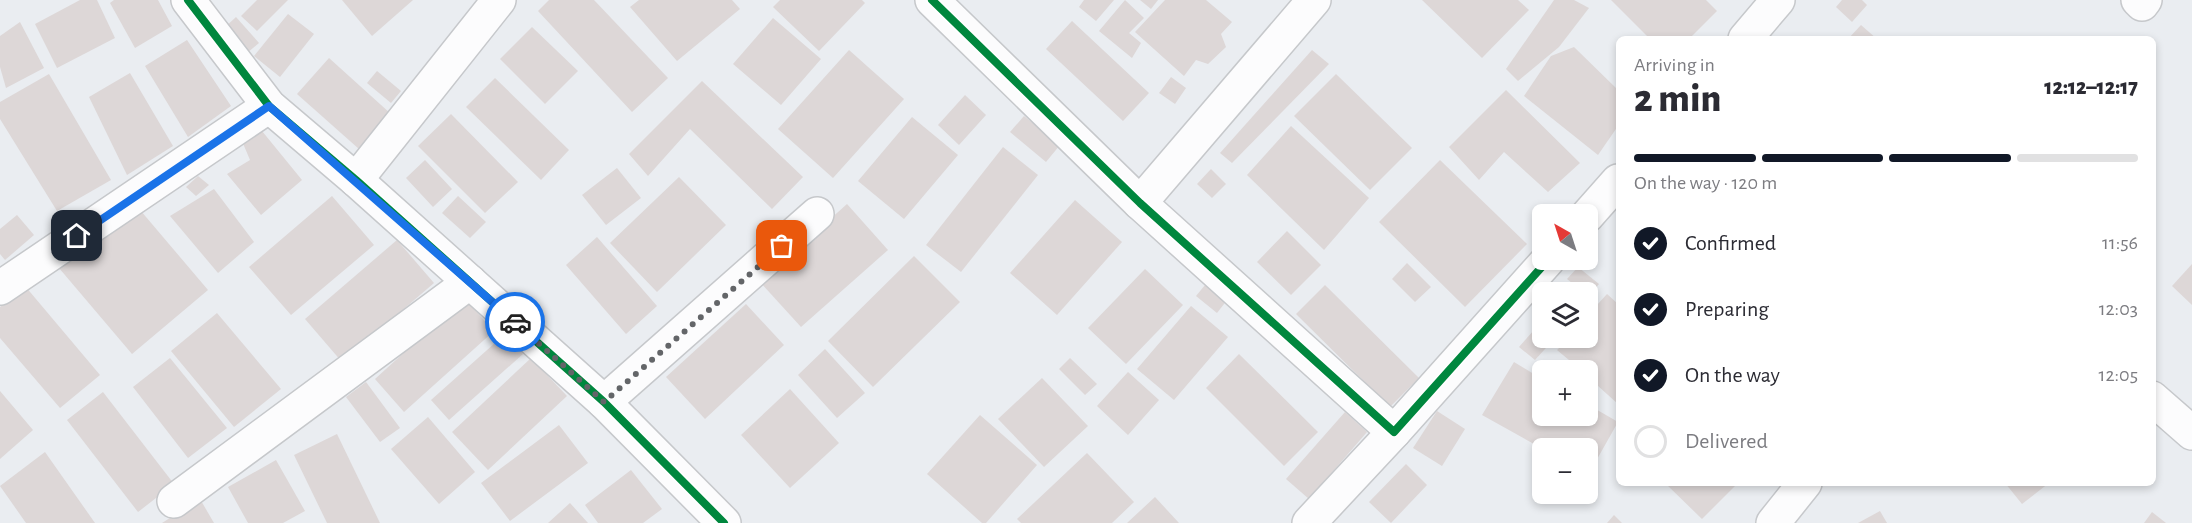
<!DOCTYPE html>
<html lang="en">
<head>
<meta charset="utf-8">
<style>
  :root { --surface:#fff; --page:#f2f2f3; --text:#2b2b33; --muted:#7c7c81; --line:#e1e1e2; --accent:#111827 }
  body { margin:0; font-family:"Alegreya Sans",sans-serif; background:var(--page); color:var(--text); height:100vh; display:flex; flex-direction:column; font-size:22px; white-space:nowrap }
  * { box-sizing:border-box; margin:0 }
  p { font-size:20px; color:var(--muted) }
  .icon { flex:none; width:33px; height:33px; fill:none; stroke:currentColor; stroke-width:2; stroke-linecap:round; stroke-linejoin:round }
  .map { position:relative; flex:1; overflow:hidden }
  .panel { position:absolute; left:1616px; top:36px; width:540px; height:450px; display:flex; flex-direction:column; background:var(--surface); border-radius:9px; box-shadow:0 3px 9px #0003 }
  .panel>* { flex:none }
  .needle { width:39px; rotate:321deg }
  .tools { position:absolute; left:1532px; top:204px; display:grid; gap:12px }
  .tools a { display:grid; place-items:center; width:66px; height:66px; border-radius:9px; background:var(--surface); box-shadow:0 3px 9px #0003; font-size:30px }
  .pin { position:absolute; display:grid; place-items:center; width:51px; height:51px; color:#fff; margin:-26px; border-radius:12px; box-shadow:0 3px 9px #0006 }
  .courier { position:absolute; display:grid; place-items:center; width:60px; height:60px; margin:-30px; border:4px solid #1a73e8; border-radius:50%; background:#fff; color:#222; box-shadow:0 2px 8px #0007 }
  .head em { font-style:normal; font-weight:800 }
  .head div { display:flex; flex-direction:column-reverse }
  .head { display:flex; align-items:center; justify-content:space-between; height:102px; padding:0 18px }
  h1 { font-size:39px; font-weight:800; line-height:45px }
  .bar { display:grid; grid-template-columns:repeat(4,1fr); gap:9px 6px; align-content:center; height:72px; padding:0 18px }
  .bar i { height:8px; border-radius:4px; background:var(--line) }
  .bar .on { background:var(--accent) }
  .bar p { grid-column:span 4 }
  ol { padding:0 18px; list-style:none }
  li { display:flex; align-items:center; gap:18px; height:66px }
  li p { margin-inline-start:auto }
  li .icon { padding:6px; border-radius:50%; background:var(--accent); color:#fff; stroke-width:4 }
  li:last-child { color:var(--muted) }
  li i { width:33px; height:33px; border:3px solid var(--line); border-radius:50% }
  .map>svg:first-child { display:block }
  .building { fill:#ddd7d7 }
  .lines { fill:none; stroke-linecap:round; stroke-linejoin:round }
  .minor-casing { stroke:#c6c8cb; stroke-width:36 }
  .minor { stroke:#fcfcfd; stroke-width:33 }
  .cycleway-casing { stroke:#fff; stroke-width:11 }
  .cycleway { stroke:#00873e; stroke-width:8 }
  .done { stroke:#636568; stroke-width:6; stroke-dasharray:0 10.8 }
  .route { stroke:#1a73e8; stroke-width:8 }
</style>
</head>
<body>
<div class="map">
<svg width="2192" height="523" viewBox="0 0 2192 523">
  <rect width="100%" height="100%" fill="#eaedf1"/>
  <g class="building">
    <polygon points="80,0 97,0 115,38 57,68 35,24"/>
    <polygon points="114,0 158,0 172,26 135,48 110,3"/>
    <polygon points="257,0 288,0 257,31 241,16"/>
    <polygon points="342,0 413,0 372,36"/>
    <polygon points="549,0 594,0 668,78 632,112 538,11"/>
    <polygon points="639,0 732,0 740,9 677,61 630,7"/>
    <polygon points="780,0 862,0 865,3 819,51 773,7"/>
    <polygon points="1084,0 1114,0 1096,21 1079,7"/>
    <polygon points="1125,0 1144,18 1129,33 1141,43 1132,58 1099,31"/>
    <polygon points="1140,0 1158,0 1151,9"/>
    <polygon points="1165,0 1206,0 1232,22 1221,34 1226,47 1208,64 1196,60 1184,76 1135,32"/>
    <polygon points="1422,0 1518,0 1529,10 1482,58"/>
    <polygon points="1554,0 1574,0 1589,8 1559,47 1518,81 1506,69"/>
    <polygon points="1611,0 1706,0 1717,11 1689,39 1650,39"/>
    <polygon points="1842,0 1862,0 1867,5 1852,22 1836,7"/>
    <polygon points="288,14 314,34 280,77 254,56"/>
    <polygon points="236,17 259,43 247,53 224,28"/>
    <polygon points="773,18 821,59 781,105 733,64"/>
    <polygon points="1072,21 1149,93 1123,121 1046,49"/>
    <polygon points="20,22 44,68 6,88 0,67 0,36"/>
    <polygon points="1861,25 1877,39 1848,39"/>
    <polygon points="532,27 578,71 545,104 500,59"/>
    <polygon points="187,40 231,106 188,137 145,66"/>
    <polygon points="1574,47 1618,90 1618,126 1598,155 1524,96 1551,56"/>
    <polygon points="849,50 904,99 833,178 778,129"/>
    <polygon points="1312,50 1329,64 1232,163 1220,153"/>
    <polygon points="329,58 391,114 359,149 297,94"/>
    <polygon points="377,71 401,91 391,103 367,83"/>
    <polygon points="130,73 173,146 127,175 89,97"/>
    <polygon points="49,74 111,180 57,211 0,119 0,102"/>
    <polygon points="1336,74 1412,148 1370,190 1294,116"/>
    <polygon points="1171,77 1186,88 1175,104 1159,93"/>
    <polygon points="495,78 569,150 541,180 466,107"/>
    <polygon points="702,81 803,177 772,209 690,129 648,176 629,154"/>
    <polygon points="1506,90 1580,163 1548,192 1504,152 1479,180 1449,147"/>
    <polygon points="965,95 986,115 959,145 938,125"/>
    <polygon points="451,114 518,182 485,213 418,146"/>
    <polygon points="1024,116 1060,145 1046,162 1010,132"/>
    <polygon points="912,117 958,155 904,219 858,181"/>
    <polygon points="1291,126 1369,198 1324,250 1247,175"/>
    <polygon points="262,131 302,180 261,215 227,174 250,160 242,141"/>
    <polygon points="1003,147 1038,175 961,272 926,245"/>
    <polygon points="425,160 452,189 433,207 406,178"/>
    <polygon points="1440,160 1527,244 1465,307 1379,222"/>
    <polygon points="617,168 641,198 606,225 582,195"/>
    <polygon points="1211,169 1226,184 1212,198 1197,184"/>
    <polygon points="198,176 209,185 196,196 186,187"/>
    <polygon points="679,177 726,225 657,292 610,243"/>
    <polygon points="214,189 254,242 218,273 170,216"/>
    <polygon points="332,196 374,245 291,315 249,267"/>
    <polygon points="458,196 486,222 470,238 442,213"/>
    <polygon points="1075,200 1122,242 1057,315 1010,273"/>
    <polygon points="135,204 208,290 132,354 59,268"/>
    <polygon points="847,204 888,250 801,327 760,282"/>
    <polygon points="17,215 34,235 5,260 0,254 0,229"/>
    <polygon points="1287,231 1321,265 1291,295 1257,262"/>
    <polygon points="597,237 657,306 626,334 566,265"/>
    <polygon points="397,240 434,283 342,362 305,319"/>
    <polygon points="914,256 960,302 873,387 828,341"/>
    <polygon points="1407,263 1431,287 1415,302 1392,279"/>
    <polygon points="2192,264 2192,305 2172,286"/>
    <polygon points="1578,267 1599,284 1587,298 1587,292 1583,292 1567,279"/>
    <polygon points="1145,269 1183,305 1126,364 1088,328"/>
    <polygon points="1210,279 1231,295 1217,313 1196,296"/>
    <polygon points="1325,285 1419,378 1390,407 1296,314"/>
    <polygon points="25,286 100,375 60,408 0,338 0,307"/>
    <polygon points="1607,294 1618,304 1618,404 1587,376 1587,370 1581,370 1557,350 1569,338 1587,338 1587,316"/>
    <polygon points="464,298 494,331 404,412 375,379"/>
    <polygon points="746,304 784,345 705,419 666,377"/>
    <polygon points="1191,306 1228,337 1174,400 1137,369"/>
    <polygon points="217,313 281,389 234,427 171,351"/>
    <polygon points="1542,321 1542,338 1555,338 1535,360 1519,347"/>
    <polygon points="505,334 523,354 449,420 431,400"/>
    <polygon points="825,349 865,393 837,418 798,375"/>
    <polygon points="1239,354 1318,432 1284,466 1206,388"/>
    <polygon points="170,358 227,428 188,458 133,387"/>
    <polygon points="531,358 567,396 488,470 452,432"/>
    <polygon points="1070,358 1097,384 1085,395 1059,369"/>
    <polygon points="1514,362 1542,379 1542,416 1587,416 1587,404 1618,422 1587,477 1587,448 1541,448 1482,415"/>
    <polygon points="1128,372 1159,400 1128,435 1097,406"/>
    <polygon points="1042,378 1088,426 1044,467 998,419"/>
    <polygon points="366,382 400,428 380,442 346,397"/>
    <polygon points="790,389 839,443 790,488 741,435"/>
    <polygon points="0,391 33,430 0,459"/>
    <polygon points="103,392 174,484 138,512 67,420"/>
    <polygon points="1437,411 1465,429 1442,466 1413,448"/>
    <polygon points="1345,412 1367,432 1309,499 1286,479"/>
    <polygon points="980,415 1037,465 986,523 982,523 927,474"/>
    <polygon points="428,417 475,472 439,504 391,449"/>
    <polygon points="559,425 588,463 510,521 481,483"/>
    <polygon points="337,434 380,523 327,523 294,455"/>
    <polygon points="45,452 95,523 26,523 0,486"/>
    <polygon points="1087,453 1134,502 1112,523 1021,523 1017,519"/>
    <polygon points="276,460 305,511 283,523 248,523 228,487"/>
    <polygon points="1406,464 1427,485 1391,523 1369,502"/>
    <polygon points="631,470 662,509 643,523 598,523 585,505"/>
    <polygon points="1665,483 1738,483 1702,519"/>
    <polygon points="2005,483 2049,483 2022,504"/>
    <polygon points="1155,497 1179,523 1127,523"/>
    <polygon points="200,499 214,523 162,523"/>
    <polygon points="570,503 588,523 548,523"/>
    <polygon points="1880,511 1887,523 1858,523"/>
    <polygon points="2152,512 2166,523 2144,523"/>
    <polygon points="1614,515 1622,523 1607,523"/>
  </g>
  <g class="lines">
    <g class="minor-casing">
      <g id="minor">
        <polyline points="188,0 269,106 356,180 604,402 724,523"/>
        <polyline points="932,0 1140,203 1394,432 1548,260"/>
        <polyline points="2138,0 2142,4 2145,0"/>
        <polyline points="1745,39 1778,0"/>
        <polyline points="356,180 499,0"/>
        <polyline points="1140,203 1314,0"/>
        <polyline points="1587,216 1618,181"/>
        <polyline points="0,288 269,106"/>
        <polyline points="2152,398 2192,433"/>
        <polyline points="604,402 817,214"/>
        <polyline points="174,501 470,282"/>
        <polyline points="1309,523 1394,432"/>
        <polyline points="1773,523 1805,483"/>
      </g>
    </g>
    <use href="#minor" class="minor"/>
    <g class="cycleway-casing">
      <g id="cycleway">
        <polyline points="188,0 269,106 356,180 604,402 724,523"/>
        <polyline points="932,0 1140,203 1394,432 1548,260"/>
      </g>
    </g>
    <use href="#cycleway" class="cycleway"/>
  </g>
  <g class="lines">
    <polyline class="done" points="515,322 604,402 782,246"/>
    <polyline class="route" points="77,236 269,106 515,322"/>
  </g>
</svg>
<div class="tools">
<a><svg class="needle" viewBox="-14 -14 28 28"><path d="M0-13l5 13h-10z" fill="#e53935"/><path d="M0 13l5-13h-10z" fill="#7c7c81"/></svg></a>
<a><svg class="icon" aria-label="layers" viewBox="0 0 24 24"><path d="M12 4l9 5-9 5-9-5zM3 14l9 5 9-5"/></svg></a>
<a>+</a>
<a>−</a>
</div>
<div class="pin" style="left:782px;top:246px;background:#ea580c"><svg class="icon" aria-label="bag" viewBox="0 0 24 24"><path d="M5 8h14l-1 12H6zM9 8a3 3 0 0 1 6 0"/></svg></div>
<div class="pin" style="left:77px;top:236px;background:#1f2937"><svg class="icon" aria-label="home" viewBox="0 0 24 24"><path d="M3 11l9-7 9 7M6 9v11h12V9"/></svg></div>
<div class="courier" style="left:515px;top:322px"><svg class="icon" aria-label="car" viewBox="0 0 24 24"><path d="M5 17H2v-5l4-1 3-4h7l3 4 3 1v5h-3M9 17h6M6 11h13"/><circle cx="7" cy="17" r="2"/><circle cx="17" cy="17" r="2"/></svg></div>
<section class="panel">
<div class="head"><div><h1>2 min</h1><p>Arriving in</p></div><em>12:12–12:17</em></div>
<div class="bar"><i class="on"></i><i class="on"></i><i class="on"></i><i></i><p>On the way · 120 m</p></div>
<ol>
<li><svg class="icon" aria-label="check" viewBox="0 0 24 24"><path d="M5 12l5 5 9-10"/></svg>Confirmed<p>11:56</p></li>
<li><svg class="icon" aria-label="check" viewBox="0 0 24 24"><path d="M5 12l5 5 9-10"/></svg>Preparing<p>12:03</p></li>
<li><svg class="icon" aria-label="check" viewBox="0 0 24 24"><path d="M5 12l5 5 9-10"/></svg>On the way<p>12:05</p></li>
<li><i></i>Delivered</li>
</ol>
</section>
</div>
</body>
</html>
